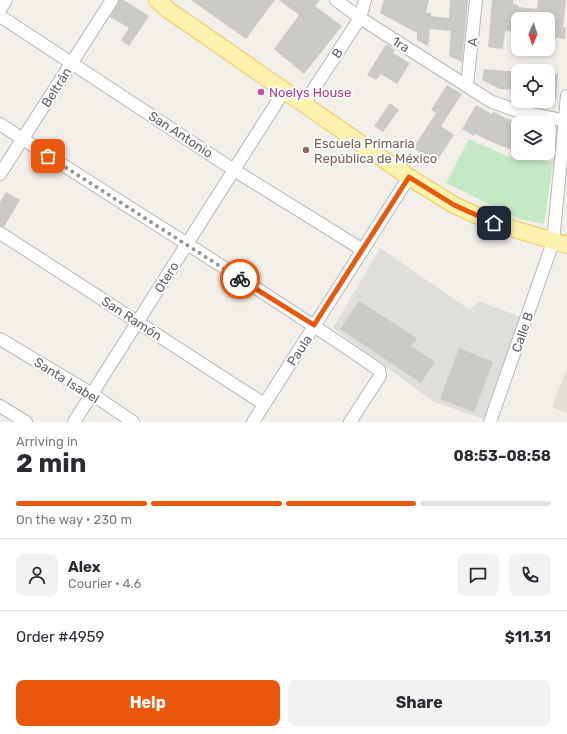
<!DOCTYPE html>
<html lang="en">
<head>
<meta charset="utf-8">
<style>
  :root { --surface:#fff; --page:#f2f2f3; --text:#2b2b33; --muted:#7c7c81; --line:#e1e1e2; --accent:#ea580c }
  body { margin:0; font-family:Rubik,sans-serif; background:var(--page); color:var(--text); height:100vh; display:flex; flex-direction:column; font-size:15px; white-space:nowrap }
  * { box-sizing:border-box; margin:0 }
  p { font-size:13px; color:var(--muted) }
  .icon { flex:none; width:22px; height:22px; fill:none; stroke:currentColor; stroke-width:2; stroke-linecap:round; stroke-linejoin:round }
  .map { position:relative; height:422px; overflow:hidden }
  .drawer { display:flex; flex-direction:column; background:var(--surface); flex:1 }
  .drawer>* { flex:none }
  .needle { width:26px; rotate:183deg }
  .fabs { position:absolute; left:511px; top:12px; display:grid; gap:8px }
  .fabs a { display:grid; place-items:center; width:44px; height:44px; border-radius:8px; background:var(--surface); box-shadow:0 2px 6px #0003; font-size:20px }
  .pin { position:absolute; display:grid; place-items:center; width:34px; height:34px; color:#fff; margin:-17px; border-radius:8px; box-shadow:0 2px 6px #0006 }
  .courier { position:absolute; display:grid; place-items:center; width:40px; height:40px; margin:-20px; border:3px solid #ea580c; border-radius:50%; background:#fff; color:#222; box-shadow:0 1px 5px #0007 }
  .headline em { font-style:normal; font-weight:700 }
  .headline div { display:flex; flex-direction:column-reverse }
  .headline { display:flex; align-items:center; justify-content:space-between; height:68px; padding:0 16px }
  h1 { font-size:26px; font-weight:700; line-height:30px }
  .bar { display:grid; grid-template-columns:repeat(4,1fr); gap:6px 4px; align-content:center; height:48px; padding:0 16px }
  .bar i { height:5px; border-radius:3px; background:var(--line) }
  .bar .selected { background:var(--accent) }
  .bar p { grid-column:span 4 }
  .line { display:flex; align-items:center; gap:10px; padding:0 16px; border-top:1px solid var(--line) }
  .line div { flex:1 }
  .round { display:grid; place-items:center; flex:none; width:42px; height:42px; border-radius:8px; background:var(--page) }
  .action { display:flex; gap:8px; margin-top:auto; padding:8px 16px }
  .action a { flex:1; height:46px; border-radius:8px; background:var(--accent); color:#fff; font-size:16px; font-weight:700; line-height:46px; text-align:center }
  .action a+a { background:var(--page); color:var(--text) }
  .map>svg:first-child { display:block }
  .industrial { fill:#e0deda }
  .education { fill:#e1ded6 }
  .green { fill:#c5e8c5 }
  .building { fill:#cccac5 }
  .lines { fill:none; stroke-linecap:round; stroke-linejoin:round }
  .minor-casing { stroke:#b5b8bc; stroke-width:14 }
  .major-casing { stroke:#f2c960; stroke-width:18 }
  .minor { stroke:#fff; stroke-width:12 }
  .major { stroke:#fff2af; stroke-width:16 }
  .done { stroke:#929495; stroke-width:4; stroke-dasharray:0 7.2 }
  .route { stroke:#ea580c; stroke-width:5 }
  .hotel-dot { fill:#d1479c; stroke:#fff; stroke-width:1.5 }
  .education-dot { fill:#8d6e63; stroke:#fff; stroke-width:1.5 }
  .labels { text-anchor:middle; stroke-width:4; stroke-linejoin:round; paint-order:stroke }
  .street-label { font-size:13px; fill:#5f6368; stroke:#fff }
  .hotel-label { font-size:13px; fill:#b23c85; stroke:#fff; text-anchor:start }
  .education-label { font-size:13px; fill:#785e54; stroke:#fff; text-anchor:start }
</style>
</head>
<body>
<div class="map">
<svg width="567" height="422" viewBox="0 0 567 422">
  <rect width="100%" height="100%" fill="#f1efe8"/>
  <polygon class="industrial" points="380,248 470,310 479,301 523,318 487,420 434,402 333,328"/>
  <polygon class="education" points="567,368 567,413 552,407"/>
  <polygon class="green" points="469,139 507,156 553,162 544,224 519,219 446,183"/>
  <g class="building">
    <polygon points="119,0 124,0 149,16 129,46 121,40 129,28 110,17"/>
    <polygon points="191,0 275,0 246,39"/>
    <polygon points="279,0 320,0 315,6 342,26 304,74 274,49 299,15"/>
    <polygon points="384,0 429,0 426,13 431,13 431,16 449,18 450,0 468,0 462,62 449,56 451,31 430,29 428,46 417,40 417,33 380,13"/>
    <polygon points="492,0 513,0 513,4 518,5 518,7 537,9 538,0 566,0 563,27 566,27 565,39 548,37 548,19 516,19 515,32 505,31 503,49 488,47"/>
    <polygon points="386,44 395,50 393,53 410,63 397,84 381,74 376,80 367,75"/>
    <polygon points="484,69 518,72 518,90 500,89 482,80"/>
    <polygon points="548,74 558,74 556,100 548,99"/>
    <polygon points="447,85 462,94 441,126 454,135 436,162 432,159 430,162 423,157 424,155 413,148 436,113 431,110"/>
    <polygon points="390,103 399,110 383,132 374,126"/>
    <polygon points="476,105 492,114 493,111 505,118 518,122 516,151 496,144 475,134 474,136 462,129"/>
    <polygon points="6,192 20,200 4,227 0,226 0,202"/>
    <polygon points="359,301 417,338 411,346 435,362 421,383 340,329"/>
    <polygon points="459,348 493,362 474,412 440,399"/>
  </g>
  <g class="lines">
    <g class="minor-casing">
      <g id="minor">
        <polyline points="336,0 360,18 492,102 521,112 567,121"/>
        <polyline points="0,10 6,0"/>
        <polyline points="0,16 234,170 363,250"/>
        <polyline points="467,85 476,0"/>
        <polyline points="304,104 360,18 365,0"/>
        <path d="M0,124c126,83 255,160 379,246l1,6 -30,46"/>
        <polyline points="0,174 112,0"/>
        <polyline points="0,233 264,404"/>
        <polyline points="0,339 92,394 133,422"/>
        <polyline points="0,406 26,422"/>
        <polyline points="74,422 284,91"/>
        <polyline points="253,422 409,177"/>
        <polyline points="490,422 553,242 567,96"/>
      </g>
    </g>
    <g class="major-casing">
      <polyline id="major" points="157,0 167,9 409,177 454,205 494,223 567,245"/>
    </g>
    <use href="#minor" class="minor"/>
    <use href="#major" class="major"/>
  </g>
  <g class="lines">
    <polyline class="done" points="48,156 240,279"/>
    <polyline class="route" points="240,279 314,325 409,177 454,205 494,223"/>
  </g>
  <circle class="hotel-dot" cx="261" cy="92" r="4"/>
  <circle class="education-dot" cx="306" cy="150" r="4"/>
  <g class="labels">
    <g class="street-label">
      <text transform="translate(472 42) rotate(-84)" y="5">A</text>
      <text transform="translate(401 44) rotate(32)" y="5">1ra</text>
      <text transform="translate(337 53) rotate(-57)" y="5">B</text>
      <text transform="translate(56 87) rotate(-58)" y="5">Beltrán</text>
      <text transform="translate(181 134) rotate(33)" y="5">San Antonio</text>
      <text transform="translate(166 277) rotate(-58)" y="5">Otero</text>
      <text transform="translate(132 318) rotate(33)" y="5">San Ramón</text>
      <text transform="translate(522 332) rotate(-71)" y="5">Calle B</text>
      <text transform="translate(299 350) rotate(-57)" y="5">Paula</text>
      <text transform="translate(67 380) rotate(32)" y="5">Santa Isabel</text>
    </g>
    <g class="hotel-label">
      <text x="269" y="97">Noelys House</text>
    </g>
    <g class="education-label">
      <text x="314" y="148">Escuela Primaria<tspan x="314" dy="15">República de México</tspan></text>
    </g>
  </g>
</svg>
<div class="fabs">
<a><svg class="needle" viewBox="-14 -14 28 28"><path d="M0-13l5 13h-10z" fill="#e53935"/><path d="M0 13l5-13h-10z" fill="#7c7c81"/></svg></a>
<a><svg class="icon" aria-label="locate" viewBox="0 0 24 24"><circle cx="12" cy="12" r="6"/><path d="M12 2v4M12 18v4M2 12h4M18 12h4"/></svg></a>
<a><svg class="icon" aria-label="layers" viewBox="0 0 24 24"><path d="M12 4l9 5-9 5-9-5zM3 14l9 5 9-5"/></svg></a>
</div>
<div class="pin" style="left:48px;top:156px;background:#ea580c"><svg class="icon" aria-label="bag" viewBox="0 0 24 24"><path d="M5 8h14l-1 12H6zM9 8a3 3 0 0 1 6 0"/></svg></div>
<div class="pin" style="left:494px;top:223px;background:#1f2937"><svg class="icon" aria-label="home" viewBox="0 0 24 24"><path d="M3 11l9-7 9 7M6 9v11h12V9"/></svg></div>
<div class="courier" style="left:240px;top:279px"><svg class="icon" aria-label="bike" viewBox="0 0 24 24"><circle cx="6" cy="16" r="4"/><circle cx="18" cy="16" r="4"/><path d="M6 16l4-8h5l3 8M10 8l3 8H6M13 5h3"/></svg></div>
</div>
<section class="drawer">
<div class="headline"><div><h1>2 min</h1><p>Arriving in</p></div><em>08:53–08:58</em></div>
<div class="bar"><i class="selected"></i><i class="selected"></i><i class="selected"></i><i></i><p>On the way · 230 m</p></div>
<div class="line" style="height:72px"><a class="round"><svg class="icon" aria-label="person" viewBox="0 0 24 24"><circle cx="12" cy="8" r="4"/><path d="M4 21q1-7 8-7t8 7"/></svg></a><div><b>Alex</b><p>Courier · 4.6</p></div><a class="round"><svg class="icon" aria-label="chat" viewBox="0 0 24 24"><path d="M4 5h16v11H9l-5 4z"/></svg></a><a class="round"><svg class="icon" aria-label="phone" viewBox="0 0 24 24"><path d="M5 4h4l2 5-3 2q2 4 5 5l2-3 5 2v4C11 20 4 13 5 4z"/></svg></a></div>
<div class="line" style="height:52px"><div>Order #4959</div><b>$11.31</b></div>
<div class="action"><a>Help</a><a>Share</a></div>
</section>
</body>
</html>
